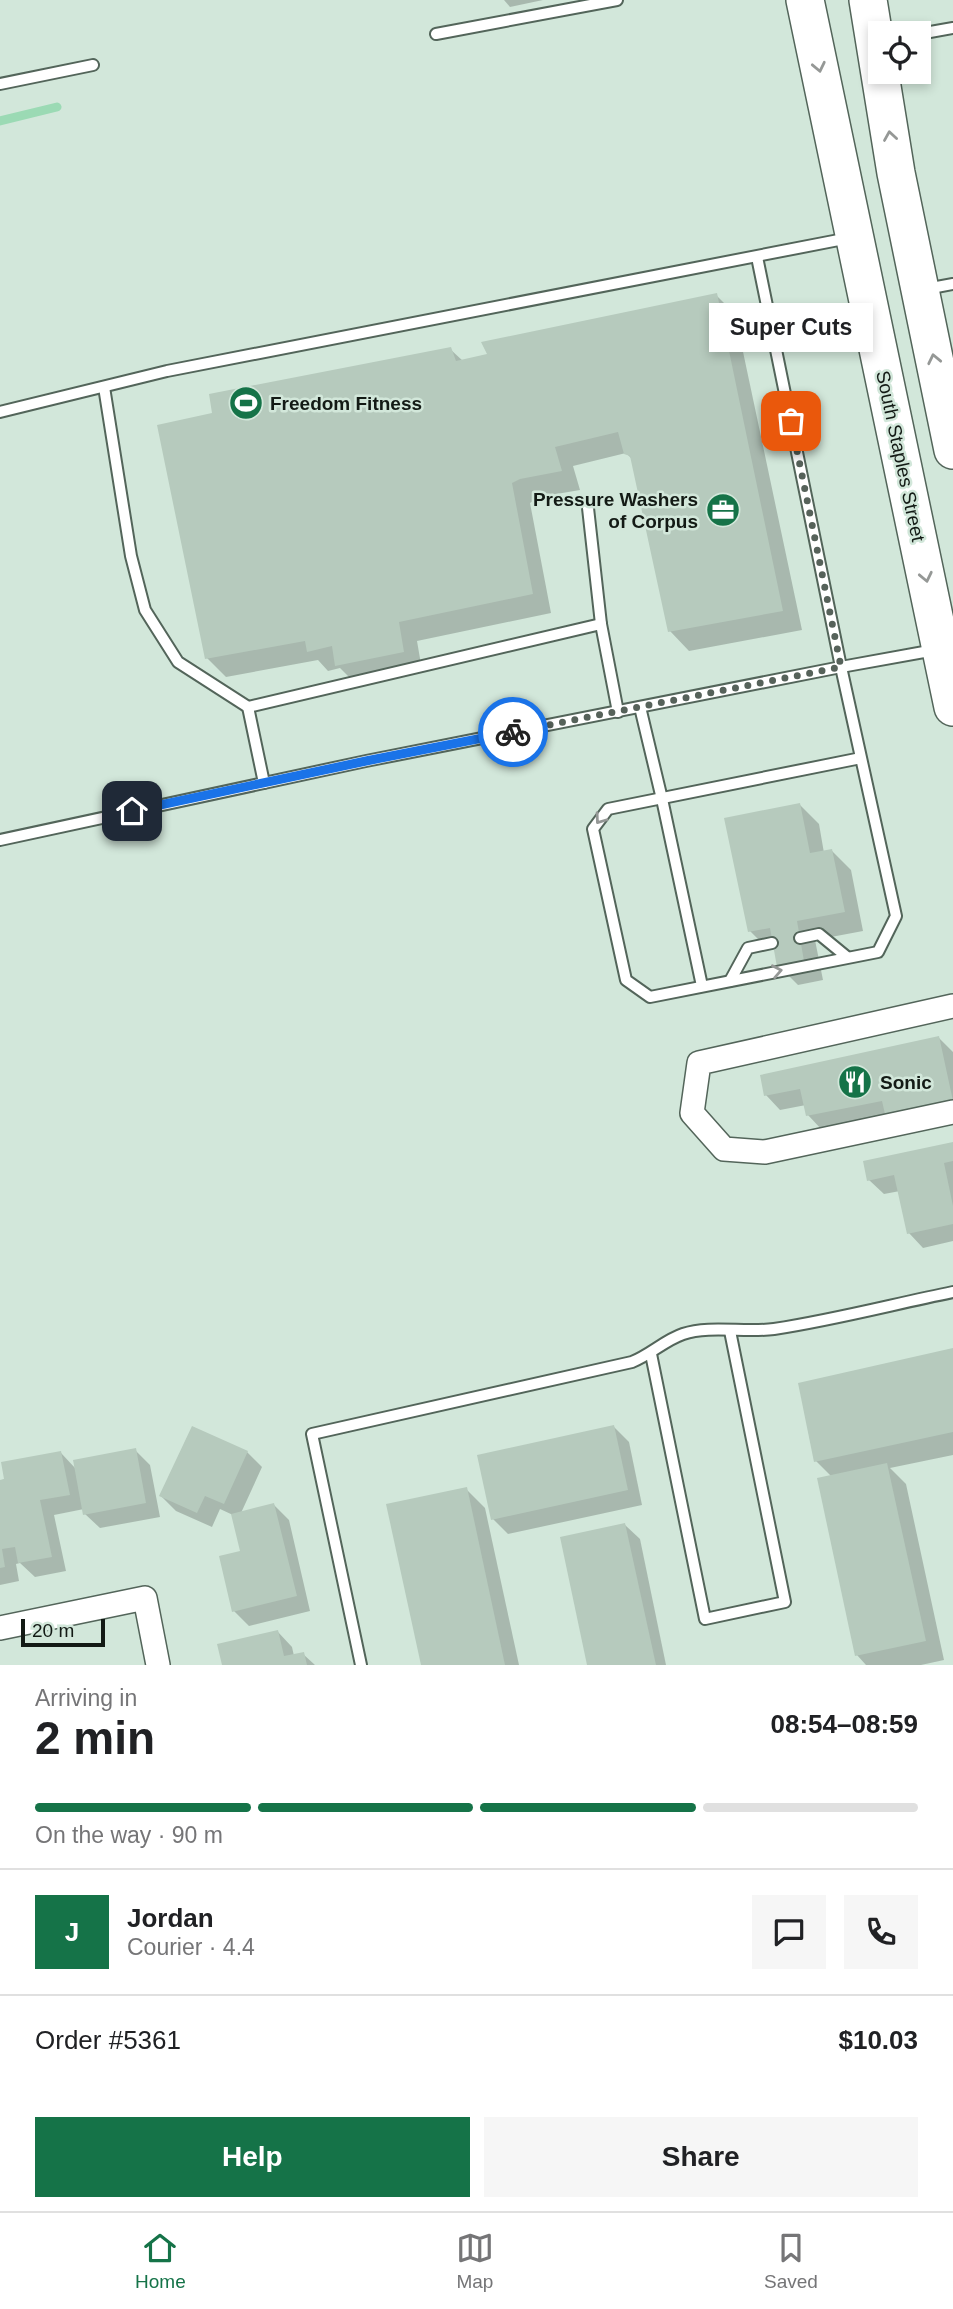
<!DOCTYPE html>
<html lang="en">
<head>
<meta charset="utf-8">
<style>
  :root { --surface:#fff; --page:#f6f6f6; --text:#202124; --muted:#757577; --line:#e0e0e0; --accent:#157348 }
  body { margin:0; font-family:Helvetica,sans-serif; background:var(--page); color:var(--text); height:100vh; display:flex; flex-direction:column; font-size:26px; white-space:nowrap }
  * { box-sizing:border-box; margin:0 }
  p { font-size:23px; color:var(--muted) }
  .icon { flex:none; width:38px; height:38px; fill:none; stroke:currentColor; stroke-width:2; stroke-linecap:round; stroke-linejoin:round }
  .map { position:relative; height:1665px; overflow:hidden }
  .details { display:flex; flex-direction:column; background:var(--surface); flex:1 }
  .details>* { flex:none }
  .tools { position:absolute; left:868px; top:21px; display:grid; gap:14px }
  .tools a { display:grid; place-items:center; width:63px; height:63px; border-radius:0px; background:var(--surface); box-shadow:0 4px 10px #0003; font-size:35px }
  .scale { position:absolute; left:21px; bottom:18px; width:84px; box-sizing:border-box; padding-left:7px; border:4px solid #131a15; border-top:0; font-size:19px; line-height:24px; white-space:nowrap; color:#131a15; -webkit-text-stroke:5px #d2e7da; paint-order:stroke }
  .pin { position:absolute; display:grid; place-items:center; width:60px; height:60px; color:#fff; margin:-30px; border-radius:14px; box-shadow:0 4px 10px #0006 }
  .courier { position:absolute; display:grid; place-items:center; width:70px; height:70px; margin:-35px; border:5px solid #1a73e8; border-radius:50%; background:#fff; color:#222; box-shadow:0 2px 9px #0007 }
  .bubble { position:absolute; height:49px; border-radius:0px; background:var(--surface); box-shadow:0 4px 10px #0003; font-size:23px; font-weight:700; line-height:49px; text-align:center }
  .head em { font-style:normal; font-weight:700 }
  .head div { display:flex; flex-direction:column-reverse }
  .head { display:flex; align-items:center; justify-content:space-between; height:119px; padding:0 35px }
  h1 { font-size:46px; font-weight:700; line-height:52px }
  .bar { display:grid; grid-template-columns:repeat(4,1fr); gap:10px 7px; align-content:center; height:84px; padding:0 35px }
  .bar i { height:9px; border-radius:5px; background:var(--line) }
  .bar .selected { background:var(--accent) }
  .bar p { grid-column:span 4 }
  .line { display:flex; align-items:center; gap:18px; padding:0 35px; border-top:2px solid var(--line) }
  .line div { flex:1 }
  .round { display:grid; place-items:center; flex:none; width:74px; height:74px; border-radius:0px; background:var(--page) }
  .button { display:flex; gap:14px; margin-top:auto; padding:14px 35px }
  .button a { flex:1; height:80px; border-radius:0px; background:var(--accent); color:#fff; font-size:28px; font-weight:700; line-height:80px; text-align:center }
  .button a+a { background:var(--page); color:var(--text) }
  .tabs { display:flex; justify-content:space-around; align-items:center; height:98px; border-top:2px solid var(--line); background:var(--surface); font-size:19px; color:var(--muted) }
  .tabs a { display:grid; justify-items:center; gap:4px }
  .tabs .selected { color:var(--accent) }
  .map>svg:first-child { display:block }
  .shadow { fill:#0003 }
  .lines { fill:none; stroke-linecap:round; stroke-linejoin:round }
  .stream { stroke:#9bdab4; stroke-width:9 }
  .building { fill:#b6cabd }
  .lane-casing { stroke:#53655a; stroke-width:14 }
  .street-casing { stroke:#53655a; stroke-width:26 }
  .primary-casing { stroke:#53655a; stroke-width:40 }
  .lane { stroke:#fff; stroke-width:10 }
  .street { stroke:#fff; stroke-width:23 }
  .primary { stroke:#fff; stroke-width:37 }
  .oneway { stroke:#959896 }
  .done { stroke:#56625a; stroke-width:7; stroke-dasharray:0 12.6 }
  .route { stroke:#1a73e8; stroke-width:9 }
  .labels { text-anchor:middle; stroke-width:5; stroke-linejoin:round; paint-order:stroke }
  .poi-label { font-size:19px; font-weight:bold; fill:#131a15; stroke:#d2e7da; text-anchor:start }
  .street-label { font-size:19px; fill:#131a15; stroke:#d2e7da }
</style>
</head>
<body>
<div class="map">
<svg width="953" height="1665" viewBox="0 0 953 1665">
  <rect width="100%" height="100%" fill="#d2e7da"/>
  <g class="shadow">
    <polygon points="504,0 543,0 510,7"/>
    <polygon points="716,295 735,314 802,630 689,651 670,631 633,460 626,453 573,466 580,490 539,497 530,503 551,613 417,641 422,670 356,684 340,668 328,671 318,660 226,677 207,658 215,414 450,349 463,361"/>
    <polygon points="800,805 819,824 824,853 832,851 851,870 863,931 815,940 823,980 798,985 779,966 775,949 769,950 750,931"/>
    <polygon points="939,1038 953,1052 953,1118 822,1130 808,1115 806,1105 780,1110 766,1095"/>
    <polygon points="953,1144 953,1241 923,1248 909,1233 900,1191 884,1194 869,1180"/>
    <polygon points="953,1350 953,1455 890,1468 906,1484 944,1660 921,1665 866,1665 857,1655 832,1477 816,1461"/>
    <polygon points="614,1427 629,1442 642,1505 508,1534 493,1519"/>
    <polygon points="192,1428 247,1452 262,1467 241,1513 274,1505 289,1520 310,1611 249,1626 234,1611 242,1552 233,1515 220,1509 212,1527 176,1511 161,1496"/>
    <polygon points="135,1450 150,1465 160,1517 100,1528 85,1514 84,1509 54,1515 66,1571 35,1577 20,1563 16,1564 19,1581 0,1585 0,1481 61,1453 76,1469"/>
    <polygon points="466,1489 485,1508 519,1665 422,1665"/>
    <polygon points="625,1525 640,1539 666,1665 589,1665"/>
    <polygon points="278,1632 292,1647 294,1656 303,1654 315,1665 224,1665"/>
  </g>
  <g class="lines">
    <polyline class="stream" points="0,121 57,107"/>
  </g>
  <g class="building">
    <polygon points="717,293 783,611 668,632 630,456 624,454 618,432 555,447 562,471 520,479 512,483 533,594 399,622 404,652 335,666 332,646 307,652 305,641 205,659 157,425 212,413 209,394 451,347 456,361 487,354 481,342"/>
    <polygon points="800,803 810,853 832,849 845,912 797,921 804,961 777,967 770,928 748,932 724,818"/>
    <polygon points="939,1036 953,1101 885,1114 882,1101 806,1116 800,1089 764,1096 760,1075"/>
    <polygon points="953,1142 953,1161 944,1163 953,1206 953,1224 907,1234 894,1175 867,1181 863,1161"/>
    <polygon points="953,1348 953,1432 814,1462 798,1383"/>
    <polygon points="614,1425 628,1490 491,1520 477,1455"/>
    <polygon points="192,1426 248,1451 224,1504 205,1496 197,1513 159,1496"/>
    <polygon points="136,1448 146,1503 83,1515 73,1460"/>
    <polygon points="61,1451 70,1495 40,1500 52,1557 18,1563 15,1547 2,1549 5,1567 0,1568 0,1480 4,1479 1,1462"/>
    <polygon points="887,1463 926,1641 855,1656 817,1478"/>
    <polygon points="467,1487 505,1665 421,1665 386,1504"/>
    <polygon points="274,1503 297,1596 232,1612 219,1556 240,1551 231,1514"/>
    <polygon points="625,1523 656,1665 587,1665 560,1537"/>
    <polygon points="278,1630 284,1656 304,1652 307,1665 222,1665 217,1644"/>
  </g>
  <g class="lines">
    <g class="lane-casing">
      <g id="lane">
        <polyline points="436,34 617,0"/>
        <polyline points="919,34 953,28"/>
        <polyline points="0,84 93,65"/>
        <polyline points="757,257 841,667 896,916 878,952 650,997 626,980 593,829 608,809 861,758"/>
        <polyline points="926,289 953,284"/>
        <polyline points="104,387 131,556 145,610 178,662 248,707"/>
        <polyline points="0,412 167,371 849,238"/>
        <polyline points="588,508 601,624 618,712"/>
        <polyline points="640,707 662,799 702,986"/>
        <polyline points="264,783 248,707 601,624"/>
        <polyline points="0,840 366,761 841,667 935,650"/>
        <polyline points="800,938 819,934 847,957"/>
        <polyline points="730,981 748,948 772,943"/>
        <polyline points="651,1354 705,1619 785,1602 730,1331"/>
        <path d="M361,1665l-49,-231 320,-72c18,-7 33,-22 51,-28 27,-9 62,-1 91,-5 60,-9 120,-25 179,-37"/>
      </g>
    </g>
    <g class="street-casing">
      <g id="street">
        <polyline points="953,1006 699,1063 692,1113 724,1149 765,1152 953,1112"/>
        <polyline points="0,1628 145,1598 158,1665"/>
      </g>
    </g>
    <g class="primary-casing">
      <g id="primary">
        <polyline points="805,0 953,707"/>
        <polyline points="868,0 896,173 953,450"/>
      </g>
    </g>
    <use href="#lane" class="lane"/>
    <use href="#street" class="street"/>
    <use href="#primary" class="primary"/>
  </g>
  <defs><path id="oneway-chevron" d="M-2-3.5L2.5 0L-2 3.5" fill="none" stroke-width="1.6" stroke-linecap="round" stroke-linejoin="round" transform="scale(1.75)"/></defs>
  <g class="oneway">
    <use href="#oneway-chevron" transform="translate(819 67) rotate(78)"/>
    <use href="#oneway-chevron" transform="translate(890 136) rotate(-99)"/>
    <use href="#oneway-chevron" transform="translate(934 359) rotate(-102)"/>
    <use href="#oneway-chevron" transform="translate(926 577) rotate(78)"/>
    <use href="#oneway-chevron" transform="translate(600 819) rotate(126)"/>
    <use href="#oneway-chevron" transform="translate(777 971) rotate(-11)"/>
  </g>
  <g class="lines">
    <polyline class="done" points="513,732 841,667 791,421"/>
    <polyline class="route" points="132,811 366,761 513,732"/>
  </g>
  <defs>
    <g id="stadium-disc" transform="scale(1.75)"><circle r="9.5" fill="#157348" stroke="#d2e7da"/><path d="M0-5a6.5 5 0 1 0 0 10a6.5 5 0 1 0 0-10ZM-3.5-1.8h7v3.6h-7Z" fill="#fff"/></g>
    <g id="office-disc" transform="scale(1.75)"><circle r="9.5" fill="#157348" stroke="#d2e7da"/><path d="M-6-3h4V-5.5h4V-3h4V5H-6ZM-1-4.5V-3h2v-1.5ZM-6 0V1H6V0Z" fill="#fff"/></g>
    <g id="restaurant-disc" transform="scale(1.75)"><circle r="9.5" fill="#157348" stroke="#d2e7da"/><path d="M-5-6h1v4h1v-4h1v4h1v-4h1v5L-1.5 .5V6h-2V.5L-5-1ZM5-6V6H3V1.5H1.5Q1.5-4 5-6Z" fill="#fff"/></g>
  </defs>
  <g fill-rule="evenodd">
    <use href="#stadium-disc" x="246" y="403"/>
    <use href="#office-disc" x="723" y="510"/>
    <use href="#restaurant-disc" x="855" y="1082"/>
  </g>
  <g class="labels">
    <g class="poi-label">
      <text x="270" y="410">Freedom Fitness</text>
      <text x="698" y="506" text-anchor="end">Pressure Washers<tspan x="698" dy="22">of Corpus</tspan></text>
      <text x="880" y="1089">Sonic</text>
    </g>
    <g class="street-label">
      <text transform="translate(901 456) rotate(78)" y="7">South Staples Street</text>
    </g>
  </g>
</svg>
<div class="tools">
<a><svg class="icon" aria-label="locate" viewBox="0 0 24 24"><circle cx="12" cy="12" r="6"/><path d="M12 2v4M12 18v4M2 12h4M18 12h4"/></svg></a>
</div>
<div class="scale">20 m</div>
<div class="pin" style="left:791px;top:421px;background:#ea580c"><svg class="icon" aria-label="bag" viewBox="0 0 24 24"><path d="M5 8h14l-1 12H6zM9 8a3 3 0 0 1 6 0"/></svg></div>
<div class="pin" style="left:132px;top:811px;background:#1f2937"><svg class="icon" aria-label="home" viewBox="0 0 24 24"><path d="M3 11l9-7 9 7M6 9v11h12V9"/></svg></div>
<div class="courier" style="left:513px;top:732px"><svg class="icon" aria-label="bike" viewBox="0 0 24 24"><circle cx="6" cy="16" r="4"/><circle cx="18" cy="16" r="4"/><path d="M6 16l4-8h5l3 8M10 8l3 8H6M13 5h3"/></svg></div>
<div class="bubble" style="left:709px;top:303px;width:164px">Super Cuts</div>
</div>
<section class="details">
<div class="head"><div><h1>2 min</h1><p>Arriving in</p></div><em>08:54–08:59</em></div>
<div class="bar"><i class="selected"></i><i class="selected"></i><i class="selected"></i><i></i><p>On the way · 90 m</p></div>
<div class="line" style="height:126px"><b class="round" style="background:var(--accent);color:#fff">J</b><div><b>Jordan</b><p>Courier · 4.4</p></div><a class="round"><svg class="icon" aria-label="chat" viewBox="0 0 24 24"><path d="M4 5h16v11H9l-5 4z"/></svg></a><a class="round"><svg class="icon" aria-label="phone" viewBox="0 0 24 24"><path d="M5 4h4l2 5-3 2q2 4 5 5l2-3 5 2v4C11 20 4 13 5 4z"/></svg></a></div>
<div class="line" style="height:91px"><div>Order #5361</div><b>$10.03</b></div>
<div class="button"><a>Help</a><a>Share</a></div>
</section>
<nav class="tabs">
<a class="selected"><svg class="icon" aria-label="home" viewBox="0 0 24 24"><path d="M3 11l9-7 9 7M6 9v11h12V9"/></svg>Home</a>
<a><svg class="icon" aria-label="map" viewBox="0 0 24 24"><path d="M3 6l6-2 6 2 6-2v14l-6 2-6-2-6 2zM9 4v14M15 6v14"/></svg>Map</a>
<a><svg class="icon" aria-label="saved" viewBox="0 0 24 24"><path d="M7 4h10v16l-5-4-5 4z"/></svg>Saved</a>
</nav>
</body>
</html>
